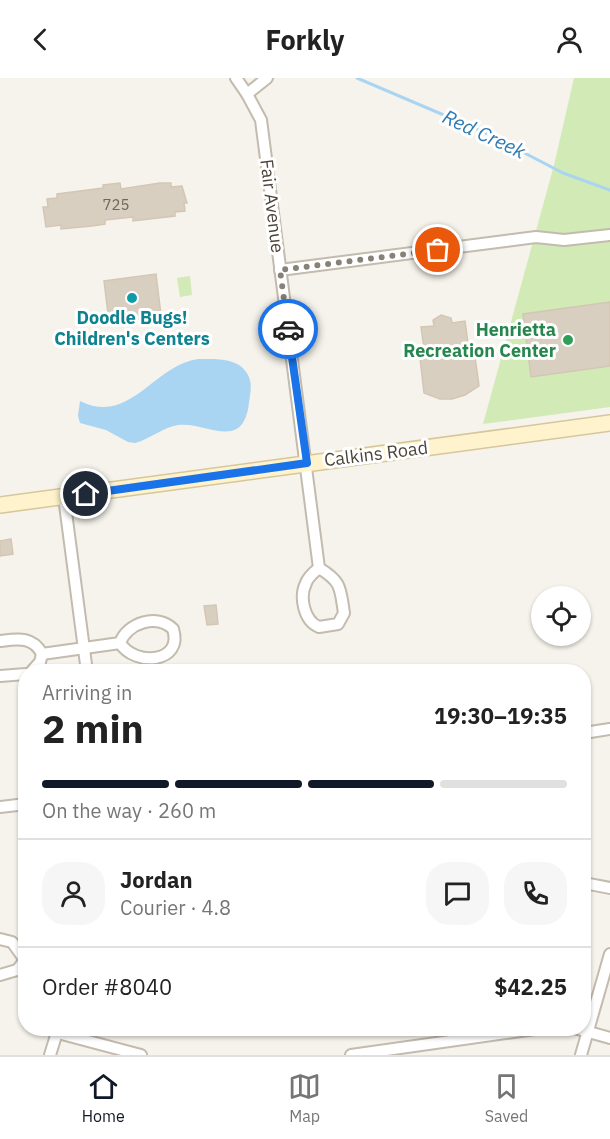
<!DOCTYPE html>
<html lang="en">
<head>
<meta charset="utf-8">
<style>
  :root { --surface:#fff; --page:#f6f6f6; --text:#222; --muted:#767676; --line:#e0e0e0; --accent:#111827 }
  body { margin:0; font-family:"IBM Plex Sans",sans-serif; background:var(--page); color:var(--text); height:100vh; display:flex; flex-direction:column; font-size:22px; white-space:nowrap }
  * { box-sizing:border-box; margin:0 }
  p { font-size:20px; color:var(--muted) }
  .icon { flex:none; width:33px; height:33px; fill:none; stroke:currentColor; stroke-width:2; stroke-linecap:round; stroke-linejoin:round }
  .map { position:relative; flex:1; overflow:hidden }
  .details { position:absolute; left:18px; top:586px; width:573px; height:372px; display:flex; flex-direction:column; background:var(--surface); border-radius:24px; box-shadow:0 2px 4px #0004 }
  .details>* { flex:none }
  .tools { position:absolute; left:531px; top:508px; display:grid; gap:12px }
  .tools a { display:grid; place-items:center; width:60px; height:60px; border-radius:50%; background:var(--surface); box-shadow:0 2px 4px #0004; font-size:30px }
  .pin { position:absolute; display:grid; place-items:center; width:51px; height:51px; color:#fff; margin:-26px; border:3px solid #fff; border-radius:50%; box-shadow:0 2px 6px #0007 }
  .courier { position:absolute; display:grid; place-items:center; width:60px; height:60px; margin:-30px; border:4px solid #1a73e8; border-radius:50%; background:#fff; color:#222; box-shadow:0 2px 8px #0007 }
  .headline em { font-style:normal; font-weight:800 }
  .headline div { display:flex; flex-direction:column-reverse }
  .headline { display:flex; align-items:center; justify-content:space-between; height:102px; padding:0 24px }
  h1 { font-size:39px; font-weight:800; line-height:45px }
  .bar { display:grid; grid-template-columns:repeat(4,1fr); gap:9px 6px; align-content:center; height:72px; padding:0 24px }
  .bar i { height:8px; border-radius:4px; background:var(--line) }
  .bar .active { background:var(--accent) }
  .bar p { grid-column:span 4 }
  .line { display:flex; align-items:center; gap:15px; padding:0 24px; border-top:2px solid var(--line) }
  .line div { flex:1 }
  .round { display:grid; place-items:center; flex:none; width:63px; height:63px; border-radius:24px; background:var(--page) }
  header { display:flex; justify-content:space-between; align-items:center; height:78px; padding:0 24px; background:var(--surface); font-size:27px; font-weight:800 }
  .dock { display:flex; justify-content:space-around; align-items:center; height:84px; border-top:2px solid var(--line); background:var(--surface); font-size:16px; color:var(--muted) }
  .dock a { display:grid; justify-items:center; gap:3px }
  .dock .active { color:var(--accent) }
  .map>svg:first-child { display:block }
  .green { fill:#d2eab5 }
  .water { fill:#a9d4f2 }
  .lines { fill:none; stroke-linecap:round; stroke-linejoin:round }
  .stream { stroke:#a9d4f2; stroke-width:3 }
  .building { fill:#d8cfc1; stroke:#d3c7b4; stroke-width:1.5 }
  .minor-casing { stroke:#c2bbae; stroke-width:14 }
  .secondary-casing { stroke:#d6c79b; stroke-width:18 }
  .minor { stroke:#fff; stroke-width:10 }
  .secondary { stroke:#fff3cd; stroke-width:15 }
  .done { stroke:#878178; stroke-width:6; stroke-dasharray:0 10.8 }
  .route { stroke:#1a73e8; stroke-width:8 }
  .culture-dot { fill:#0f9aa8; stroke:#fff; stroke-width:2 }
  .leisure-dot { fill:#2e9e5b; stroke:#fff; stroke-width:2 }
  .labels { text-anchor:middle; stroke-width:6; stroke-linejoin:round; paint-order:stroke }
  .number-label { font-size:15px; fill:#6e675b }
  .street-label { font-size:18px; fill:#4b4439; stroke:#fff }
  .culture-label { font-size:18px; font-weight:bold; fill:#0d838f; stroke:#fff }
  .leisure-label { font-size:18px; font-weight:bold; fill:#27864d; stroke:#fff; text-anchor:end }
  .water-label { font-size:20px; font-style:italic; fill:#2e7ab2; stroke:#fff }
</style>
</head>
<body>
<header><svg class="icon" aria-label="back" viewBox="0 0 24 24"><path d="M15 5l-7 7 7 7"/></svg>Forkly<svg class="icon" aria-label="person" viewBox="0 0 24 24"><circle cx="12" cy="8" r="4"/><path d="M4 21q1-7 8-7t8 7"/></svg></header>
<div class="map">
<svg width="610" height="977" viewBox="0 0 610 977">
  <rect width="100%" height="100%" fill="#f6f3ec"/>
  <g class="green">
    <polygon points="574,0 610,0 610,329 483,346 554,87"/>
    <polygon points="190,198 192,217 180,219 177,200"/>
  </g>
  <path class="water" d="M198,281c17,0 41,-2 50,16 5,9 2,19 1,28 -6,50 -43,18 -71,22 -14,2 -28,14 -43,18l-7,-1 -22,-12 -26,-7 -2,-7 2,-15c50,25 72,-35 118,-42z"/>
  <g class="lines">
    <polyline class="stream" points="357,0 486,55 563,95 610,112"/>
  </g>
  <g class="building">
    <polygon points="120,105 121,111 160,105 171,105 171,109 182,108 187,125 184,125 185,133 175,134 175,138 133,143 133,139 105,142 105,146 92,148 61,151 61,147 46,149 43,129 48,129 47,121 57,120 57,116 103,110 103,107"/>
    <polygon points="156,196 161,237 128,244 127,241 109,244 104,203"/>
    <polygon points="610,224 610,288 531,299 523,236"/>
    <polygon points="441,237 451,240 452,245 465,243 468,265 473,264 479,308 465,317 452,321 440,321 424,315 419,271 424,270 421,249 434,248 433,242"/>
    <polygon points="11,461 13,476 0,478 0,463"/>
    <polygon points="216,527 218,546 207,547 204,528"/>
  </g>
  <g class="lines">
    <g class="minor-casing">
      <g id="minor">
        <polyline points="236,0 247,16 267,0"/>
        <path d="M247,16l14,26 58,448c-5,4 -11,9 -13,15 -7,14 -2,38 13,44l19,-3 6,-11c-4,-25 -2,-31 -25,-45"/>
        <polyline points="280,192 536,159 564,162 610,157"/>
        <polyline points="64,419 87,594"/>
        <path d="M0,563c17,-2 33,-5 42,13l-2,8 -9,10"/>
        <path d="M42,576l78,-11c15,24 64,20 53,-14 -16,-16 -46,-6 -53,14"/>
        <polyline points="0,598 26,596"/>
        <polyline points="584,655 610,651"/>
        <polyline points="0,729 26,726"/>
        <polyline points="584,805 610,810"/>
        <polyline points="0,861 12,864 25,882"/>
        <polyline points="0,897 17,892 25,882"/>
        <polyline points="578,951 610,960"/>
        <polyline points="58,955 141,977"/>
        <polyline points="50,977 58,951"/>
        <polyline points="351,977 535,951"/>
        <polyline points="581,977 610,876"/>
      </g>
    </g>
    <g class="secondary-casing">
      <polyline id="secondary" points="0,427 610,345"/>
    </g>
    <use href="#minor" class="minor"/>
    <use href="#secondary" class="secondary"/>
  </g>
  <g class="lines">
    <polyline class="done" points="288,251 280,192 438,172"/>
    <polyline class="route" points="86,416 307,385 288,251"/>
  </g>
  <circle class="culture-dot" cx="132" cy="220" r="6"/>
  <circle class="leisure-dot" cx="568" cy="262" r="6"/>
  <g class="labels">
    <g class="number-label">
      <text x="116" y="132">725</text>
    </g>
    <g class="street-label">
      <text transform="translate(272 128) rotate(83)" y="6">Fair Avenue</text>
      <text transform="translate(376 376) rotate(-7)" y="6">Calkins Road</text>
    </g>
    <g class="culture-label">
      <text x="132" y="246">Doodle Bugs!<tspan x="132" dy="21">Children's Centers</tspan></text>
    </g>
    <g class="leisure-label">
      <text x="556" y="258">Henrietta<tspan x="556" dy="21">Recreation Center</tspan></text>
    </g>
    <g class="water-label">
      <text transform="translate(484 56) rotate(25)" y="7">Red Creek</text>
    </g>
  </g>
</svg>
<div class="tools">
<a><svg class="icon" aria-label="locate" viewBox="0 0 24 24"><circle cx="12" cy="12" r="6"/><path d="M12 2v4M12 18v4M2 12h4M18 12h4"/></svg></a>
</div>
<div class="pin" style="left:438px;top:172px;background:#ea580c"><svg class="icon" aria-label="bag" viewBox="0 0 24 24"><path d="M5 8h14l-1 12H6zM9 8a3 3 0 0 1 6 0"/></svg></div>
<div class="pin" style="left:86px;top:416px;background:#1f2937"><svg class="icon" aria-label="home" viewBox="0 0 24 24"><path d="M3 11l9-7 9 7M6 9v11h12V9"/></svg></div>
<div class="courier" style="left:288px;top:251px"><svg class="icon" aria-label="car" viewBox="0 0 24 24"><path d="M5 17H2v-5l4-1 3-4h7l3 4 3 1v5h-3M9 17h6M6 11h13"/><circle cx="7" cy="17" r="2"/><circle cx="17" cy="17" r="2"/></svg></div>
<section class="details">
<div class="headline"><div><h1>2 min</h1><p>Arriving in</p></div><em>19:30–19:35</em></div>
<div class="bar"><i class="active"></i><i class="active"></i><i class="active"></i><i></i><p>On the way · 260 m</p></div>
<div class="line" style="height:108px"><a class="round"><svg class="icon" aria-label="person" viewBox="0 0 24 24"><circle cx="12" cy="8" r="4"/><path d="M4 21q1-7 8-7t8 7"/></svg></a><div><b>Jordan</b><p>Courier · 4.8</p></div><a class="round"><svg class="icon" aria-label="chat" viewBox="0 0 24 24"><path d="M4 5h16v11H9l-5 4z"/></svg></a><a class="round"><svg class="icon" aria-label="phone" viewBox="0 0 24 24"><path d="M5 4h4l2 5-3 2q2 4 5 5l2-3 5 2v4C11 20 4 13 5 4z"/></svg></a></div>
<div class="line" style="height:78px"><div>Order #8040</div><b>$42.25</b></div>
</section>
</div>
<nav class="dock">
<a class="active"><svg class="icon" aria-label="home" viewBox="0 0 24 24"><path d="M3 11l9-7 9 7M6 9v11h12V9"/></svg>Home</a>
<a><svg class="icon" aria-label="map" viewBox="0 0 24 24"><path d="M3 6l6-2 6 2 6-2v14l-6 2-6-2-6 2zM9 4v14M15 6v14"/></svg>Map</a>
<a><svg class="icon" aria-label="saved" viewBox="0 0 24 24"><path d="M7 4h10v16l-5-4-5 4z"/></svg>Saved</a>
</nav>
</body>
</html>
